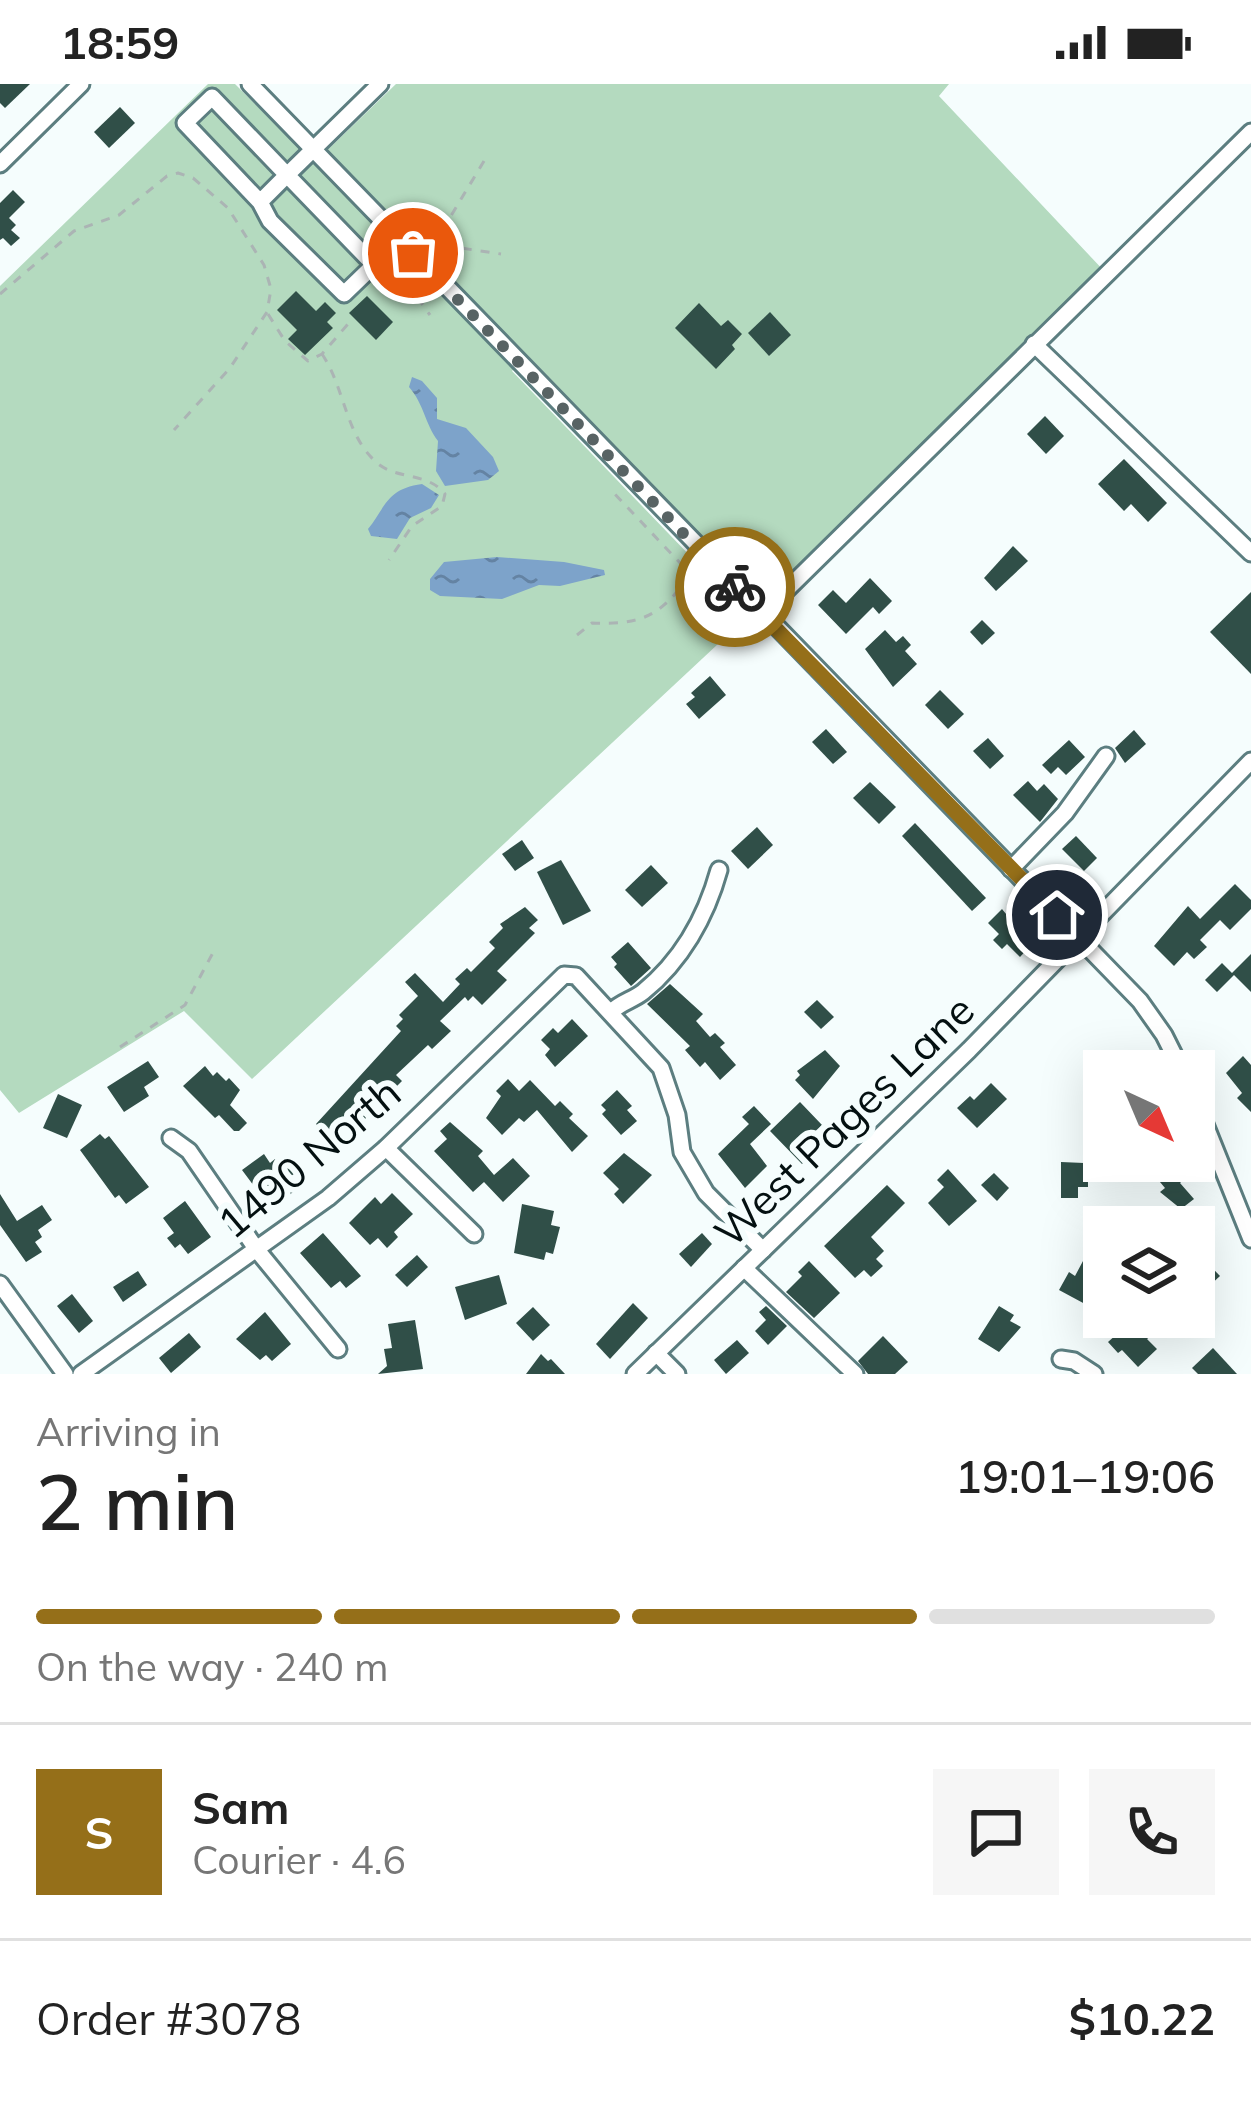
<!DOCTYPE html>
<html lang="en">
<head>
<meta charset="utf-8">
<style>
  :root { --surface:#fff; --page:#f6f6f6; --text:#222; --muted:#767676; --line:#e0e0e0; --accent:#956f19 }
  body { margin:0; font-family:Mulish,sans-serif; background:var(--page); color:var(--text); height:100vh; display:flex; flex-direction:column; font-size:45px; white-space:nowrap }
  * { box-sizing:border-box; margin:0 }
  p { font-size:39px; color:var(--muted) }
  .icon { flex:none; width:66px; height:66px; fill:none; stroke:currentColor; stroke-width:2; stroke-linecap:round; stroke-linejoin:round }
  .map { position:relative; height:1290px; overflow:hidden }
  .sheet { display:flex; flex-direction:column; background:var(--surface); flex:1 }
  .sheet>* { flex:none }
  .needle { width:78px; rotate:136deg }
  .fabs { position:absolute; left:1083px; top:966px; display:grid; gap:24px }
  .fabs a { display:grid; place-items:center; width:132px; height:132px; border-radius:0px; background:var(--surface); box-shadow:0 12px 48px #0002; font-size:60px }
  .pin { position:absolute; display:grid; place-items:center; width:102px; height:102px; color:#fff; margin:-51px; border:6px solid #fff; border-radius:50%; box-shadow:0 3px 12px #0007 }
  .courier { position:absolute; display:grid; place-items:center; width:120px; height:120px; margin:-60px; border:9px solid #956f19; border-radius:50%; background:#fff; color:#222; box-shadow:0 3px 15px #0007 }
  .headline em { font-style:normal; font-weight:600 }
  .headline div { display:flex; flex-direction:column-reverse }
  .headline { display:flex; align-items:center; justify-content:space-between; height:204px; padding:0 36px }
  h1 { font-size:78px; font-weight:600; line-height:90px }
  .bar { display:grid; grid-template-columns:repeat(4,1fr); gap:18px 12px; align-content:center; height:144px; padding:0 36px }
  .bar i { height:15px; border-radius:9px; background:var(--line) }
  .bar .current { background:var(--accent) }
  .bar p { grid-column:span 4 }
  .line { display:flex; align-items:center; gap:30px; padding:0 36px; border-top:3px solid var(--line) }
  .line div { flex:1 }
  .round { display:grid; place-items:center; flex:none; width:126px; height:126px; border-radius:0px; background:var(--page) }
  .status { display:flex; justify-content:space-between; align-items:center; height:84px; padding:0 60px; background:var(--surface); direction:ltr }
  .status svg { height:33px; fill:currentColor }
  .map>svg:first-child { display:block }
  .grass { fill:#b4dabf }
  .water { fill:url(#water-ripples) }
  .building { fill:#304f48 }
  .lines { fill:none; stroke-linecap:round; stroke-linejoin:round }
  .minor-casing { stroke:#5c7e80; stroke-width:21 }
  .path { stroke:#abb4b4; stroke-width:3; stroke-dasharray:9 9; stroke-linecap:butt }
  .minor { stroke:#fff; stroke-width:15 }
  .done { stroke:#586364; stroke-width:12; stroke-dasharray:0 21.6 }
  .route { stroke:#956f19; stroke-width:15 }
  .labels { text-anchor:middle; stroke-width:12; stroke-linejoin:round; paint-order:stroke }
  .street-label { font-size:42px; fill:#041011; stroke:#f5fdfd }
</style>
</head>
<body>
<div class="status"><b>18:59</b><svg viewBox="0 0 49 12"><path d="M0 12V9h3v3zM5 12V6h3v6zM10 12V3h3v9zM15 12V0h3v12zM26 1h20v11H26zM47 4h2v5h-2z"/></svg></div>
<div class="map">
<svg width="1251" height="1290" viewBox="0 0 1251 1290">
  <defs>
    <pattern id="water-ripples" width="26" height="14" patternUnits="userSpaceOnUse" patternTransform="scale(3)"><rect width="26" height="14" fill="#7da3ca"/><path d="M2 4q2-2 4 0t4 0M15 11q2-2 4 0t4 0" fill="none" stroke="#6483a3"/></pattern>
  </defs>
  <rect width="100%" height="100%" fill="#f5fdfd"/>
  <polygon class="grass" points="208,0 235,0 314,79 396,0 949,0 939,12 1106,189 766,518 527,271 512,287 748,532 252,995 184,927 19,1029 0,1006 0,202"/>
  <g class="water">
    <path d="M412,293l10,4 15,17v21l29,9 27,29 6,14 -11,9 -43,6 -9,-15 2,-30c-13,-17 -14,-37 -29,-54z"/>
    <path d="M422,400l17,11 -8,13 -21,10 -13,21 -26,-3 -3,-7c18,-22 18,-40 54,-45z"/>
    <polygon points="497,473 564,478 604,486 605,491 560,502 539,501 502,515 440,512 430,506 430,495 444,478"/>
  </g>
  <g class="building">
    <polygon points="0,0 30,0 5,24 0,19"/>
    <polygon points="120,23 135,39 109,64 94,48"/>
    <polygon points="13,106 25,118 9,134 16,141 11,146 20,154 11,162 3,154 0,156 0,119"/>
    <polygon points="296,207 316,227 325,218 336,229 327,238 333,244 305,271 288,255 297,246 277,226"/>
    <polygon points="367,212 393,238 376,256 349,229"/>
    <polygon points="699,219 721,242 728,236 742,250 732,261 735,265 716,285 675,244"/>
    <polygon points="770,228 791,251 769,272 748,249"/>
    <polygon points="1045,332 1064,352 1046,370 1027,350"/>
    <polygon points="1124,375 1167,419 1148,438 1131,420 1124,427 1098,400"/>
    <polygon points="1013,462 1028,477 996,507 984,494"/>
    <polygon points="870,494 892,517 879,530 873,523 846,550 818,521 833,506 846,519"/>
    <polygon points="1251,508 1251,590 1210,548"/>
    <polygon points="982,536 995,549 982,561 970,548"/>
    <polygon points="885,546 896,558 903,552 911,561 905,567 917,580 893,603 865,565"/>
    <polygon points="710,592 726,611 699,635 686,620 695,613 691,609"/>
    <polygon points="940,606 964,630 948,645 925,621"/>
    <polygon points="826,645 847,668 833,680 812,658"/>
    <polygon points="1134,646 1146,660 1125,679 1115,664"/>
    <polygon points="988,654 1004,672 990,685 973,667"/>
    <polygon points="1069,656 1085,673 1066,691 1058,683 1051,690 1042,681"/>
    <polygon points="1028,697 1037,707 1044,700 1058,715 1040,738 1013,711"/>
    <polygon points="870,698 896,723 879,740 853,714"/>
    <polygon points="915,739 986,814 972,827 902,752"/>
    <polygon points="757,743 773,761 748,785 731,767"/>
    <polygon points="1076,752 1097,774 1084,787 1062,765"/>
    <polygon points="522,756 534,774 515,787 502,770"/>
    <polygon points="561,776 591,827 563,841 537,788"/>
    <polygon points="651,781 668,799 642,823 625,806"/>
    <polygon points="1235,800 1251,816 1251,825 1230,846 1220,836 1200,856 1207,863 1194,875 1187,868 1174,882 1154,862 1188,822 1200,835"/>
    <polygon points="525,823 538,836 529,844 535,849 497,887 507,896 482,921 473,912 468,917 465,913 440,937 451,947 432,965 428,961 396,991 402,997 382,1017 372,1006 355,1022 366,1034 350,1049 345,1044 332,1057 316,1040 401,947 396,942 403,935 399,931 418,912 405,898 415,889 443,918 460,900 455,895 467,884 471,888 495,864 489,858 503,844 500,840"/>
    <polygon points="1002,825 1031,861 1020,873 1007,860 1002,865 993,856 999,850 988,839"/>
    <polygon points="628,858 651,884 631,902 614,883 617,880 611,873"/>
    <polygon points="1251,870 1251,908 1234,891 1217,908 1205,896 1222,879 1232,889"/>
    <polygon points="670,900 703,930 696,937 710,953 715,949 725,959 720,963 736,981 720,996 705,978 700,983 685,966 690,962 647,920"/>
    <polygon points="817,916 834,933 821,945 804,928"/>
    <polygon points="572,935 588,952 555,983 545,971 550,965 541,956 553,944 558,949"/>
    <polygon points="825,966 840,982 813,1015 795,996 800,991 797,987"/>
    <polygon points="1243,972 1251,981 1251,1028 1237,1014 1242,1009 1226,989"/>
    <polygon points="148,977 159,993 144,1003 149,1012 124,1028 107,1003"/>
    <polygon points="205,982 213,992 217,988 226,997 229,994 240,1006 230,1021 247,1039 239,1047 234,1047 219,1031 215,1034 183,1002"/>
    <polygon points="508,995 519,1007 530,996 555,1022 560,1017 573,1030 569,1034 588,1052 572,1068 537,1026 524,1038 519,1034 502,1051 486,1034 501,1012 496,1007"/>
    <polygon points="991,999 1007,1015 977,1044 957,1024 970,1012 974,1016"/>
    <polygon points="617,1006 632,1022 627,1026 637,1037 621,1051 602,1030 606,1026 601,1021"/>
    <polygon points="58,1010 82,1021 67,1054 43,1044"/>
    <polygon points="800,1018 822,1041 809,1053 812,1056 807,1062 813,1069 802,1080 770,1047"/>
    <polygon points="754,1022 771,1040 750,1060 767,1082 745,1104 718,1070 749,1040 742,1033"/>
    <polygon points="450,1038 483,1067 478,1072 494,1091 513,1074 530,1092 503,1118 484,1098 473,1108 434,1067 447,1055 440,1047"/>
    <polygon points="100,1050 105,1055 109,1052 149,1103 126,1120 119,1111 115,1114 80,1066"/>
    <polygon points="1104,1060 1104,1077 1118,1077 1099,1096 1088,1085 1088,1103 1078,1103 1078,1114 1061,1114 1061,1078 1084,1079"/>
    <polygon points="624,1069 652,1091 623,1120 614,1110 619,1105 603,1089"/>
    <polygon points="264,1070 270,1079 275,1075 279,1082 286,1078 294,1090 288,1094 296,1106 275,1121 262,1102 257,1106 242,1086"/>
    <polygon points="1172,1078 1180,1087 1177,1090 1183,1096 1180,1099 1194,1115 1181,1125 1160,1108 1165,1104 1155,1092"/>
    <polygon points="948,1085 977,1117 949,1142 928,1119 944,1103 937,1096"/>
    <polygon points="994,1089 1009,1104 997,1117 981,1101"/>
    <polygon points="887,1101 905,1119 871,1153 884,1167 876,1175 883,1182 871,1193 864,1186 855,1194 824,1162"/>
    <polygon points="392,1109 413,1130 394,1148 398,1153 387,1164 378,1154 370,1161 349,1139 375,1113 381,1120"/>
    <polygon points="0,1110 17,1137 42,1121 52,1136 38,1146 42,1153 35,1158 42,1168 26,1178 0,1141"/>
    <polygon points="185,1117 211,1153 188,1170 180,1160 175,1164 167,1154 174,1149 163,1134"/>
    <polygon points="522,1120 554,1127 551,1141 560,1143 553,1170 546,1168 544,1176 514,1169"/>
    <polygon points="323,1149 361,1192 346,1204 340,1197 331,1204 300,1169"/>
    <polygon points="702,1149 712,1160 691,1183 679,1170"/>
    <polygon points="1194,1165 1220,1192 1207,1204 1194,1190"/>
    <polygon points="1104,1166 1104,1216 1098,1227 1059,1206 1069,1188 1075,1192 1083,1177 1095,1183"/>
    <polygon points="417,1171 428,1183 407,1203 395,1191"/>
    <polygon points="809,1177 840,1209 814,1234 786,1208 802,1192 798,1188"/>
    <polygon points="138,1187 147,1201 123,1218 113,1203"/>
    <polygon points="499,1191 507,1220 465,1236 455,1203"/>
    <polygon points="72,1210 93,1237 79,1249 57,1222"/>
    <polygon points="633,1219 648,1234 610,1275 596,1260"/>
    <polygon points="766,1222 787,1242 768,1261 755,1247 766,1236 759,1228"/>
    <polygon points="999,1222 1014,1231 1010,1237 1021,1243 999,1268 978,1255"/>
    <polygon points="533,1223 550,1241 533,1257 516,1239"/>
    <polygon points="265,1228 291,1260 272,1277 266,1271 260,1276 236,1255"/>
    <polygon points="1116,1233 1137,1233 1153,1250 1147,1255 1157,1265 1138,1283 1122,1266 1118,1269 1108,1258 1117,1250 1108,1240"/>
    <polygon points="415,1236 423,1285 378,1290 387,1282 384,1265 392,1264 388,1240"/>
    <polygon points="189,1249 201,1263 171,1289 159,1274"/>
    <polygon points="883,1252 908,1278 895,1290 868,1290 858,1277"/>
    <polygon points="737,1256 749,1269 726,1290 714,1276"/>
    <polygon points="1213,1264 1237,1290 1198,1290 1192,1284"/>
    <polygon points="541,1270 548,1277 551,1275 565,1290 526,1290"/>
  </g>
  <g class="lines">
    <g class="minor-casing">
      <g id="minor">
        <polyline points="250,0 1140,917 1164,951 1182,987"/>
        <polyline points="0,80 81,0"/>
        <polyline points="260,118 287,91 374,181 344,210 270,137 260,118 185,39 212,13 287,91 380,0"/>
        <polyline points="1034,260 1251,469"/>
        <polyline points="761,531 1251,48"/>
        <polyline points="1011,785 1065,729 1106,672"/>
        <path d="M611,928c10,-10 22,-12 32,-20 38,-31 63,-75 76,-122"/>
        <polyline points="1194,1013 1251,1155"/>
        <polyline points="171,1054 189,1067 257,1166 338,1265"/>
        <polyline points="386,1064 474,1150"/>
        <polyline points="744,1184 855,1290"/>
        <polyline points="0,1200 65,1290"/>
        <polyline points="656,1269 677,1290"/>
        <polyline points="1061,1275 1074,1277 1094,1290"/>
        <polyline points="81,1290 328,1114 386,1064 564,891 576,892 661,984 677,1031 682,1068 706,1109 763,1166"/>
        <polyline points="635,1290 969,966 1251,677"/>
      </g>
    </g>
    <g class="path">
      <polyline points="484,77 434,160 501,170"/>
      <polyline points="396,177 387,187 417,213 430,231"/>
      <polyline points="0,210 74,147 119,131 167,92 178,89 193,94 228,124 264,181 271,205 267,228 230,284 174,346"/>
      <polyline points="268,230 285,257 308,277 322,270 348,240"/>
      <path d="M322,270c23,34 23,81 55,109 20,17 51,9 68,31l-3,12 -30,20 -23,34"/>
      <path d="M577,551l15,-12c46,2 68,-5 96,-46l-6,-12 -70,-74"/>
      <polyline points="120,963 185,921 216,863"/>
    </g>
    <use href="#minor" class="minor"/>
  </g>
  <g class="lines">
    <polyline class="done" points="413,169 735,503"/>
    <polyline class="route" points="735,503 1057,831"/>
  </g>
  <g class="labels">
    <g class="street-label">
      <text transform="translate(844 1037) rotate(-44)" y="15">West Pages Lane</text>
      <text transform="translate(309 1074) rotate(-40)" y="15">1490 North</text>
    </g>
  </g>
</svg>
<div class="fabs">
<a><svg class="needle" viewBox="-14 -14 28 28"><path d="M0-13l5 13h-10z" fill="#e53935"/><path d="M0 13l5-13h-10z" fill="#767676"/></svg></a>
<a><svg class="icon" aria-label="layers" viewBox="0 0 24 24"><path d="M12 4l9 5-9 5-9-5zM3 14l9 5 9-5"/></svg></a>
</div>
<div class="pin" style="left:413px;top:169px;background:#ea580c"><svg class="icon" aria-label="bag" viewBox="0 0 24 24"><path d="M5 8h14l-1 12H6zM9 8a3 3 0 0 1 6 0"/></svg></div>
<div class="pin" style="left:1057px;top:831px;background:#1f2937"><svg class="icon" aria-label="home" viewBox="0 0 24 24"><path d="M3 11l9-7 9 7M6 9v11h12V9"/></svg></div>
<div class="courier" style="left:735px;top:503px"><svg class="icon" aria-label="bike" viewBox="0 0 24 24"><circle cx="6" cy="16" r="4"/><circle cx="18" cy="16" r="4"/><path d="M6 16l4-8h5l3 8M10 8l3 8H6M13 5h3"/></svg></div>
</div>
<section class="sheet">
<div class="headline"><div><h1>2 min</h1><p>Arriving in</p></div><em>19:01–19:06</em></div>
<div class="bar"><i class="current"></i><i class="current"></i><i class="current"></i><i></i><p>On the way · 240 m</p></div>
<div class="line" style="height:216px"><b class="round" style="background:var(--accent);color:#fff">S</b><div><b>Sam</b><p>Courier · 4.6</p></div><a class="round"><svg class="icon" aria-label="chat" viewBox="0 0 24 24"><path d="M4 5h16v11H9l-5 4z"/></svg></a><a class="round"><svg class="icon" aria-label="phone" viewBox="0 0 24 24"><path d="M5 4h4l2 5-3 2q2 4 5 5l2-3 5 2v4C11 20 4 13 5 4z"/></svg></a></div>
<div class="line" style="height:156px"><div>Order #3078</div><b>$10.22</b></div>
</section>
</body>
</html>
